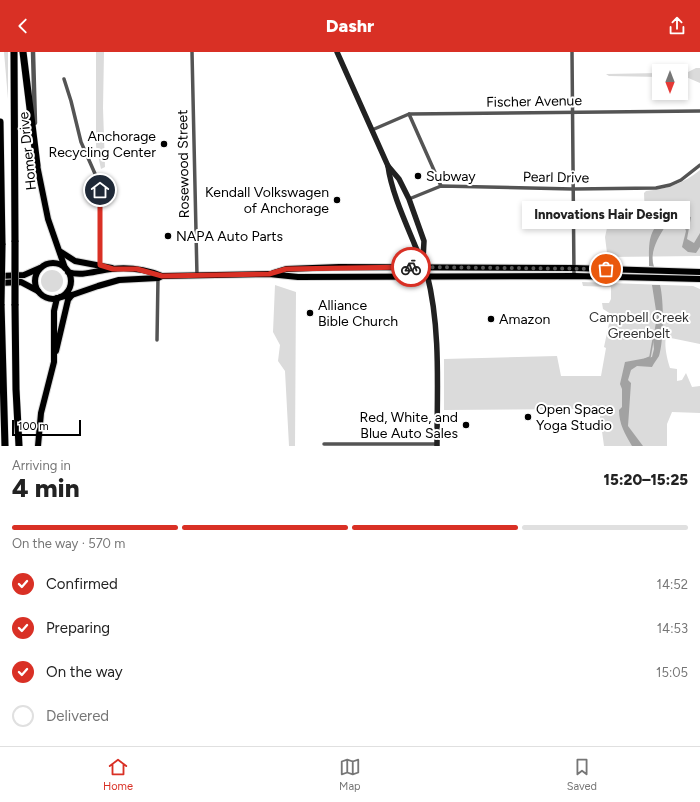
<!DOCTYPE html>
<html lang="en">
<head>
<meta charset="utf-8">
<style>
  :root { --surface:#fff; --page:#f6f6f6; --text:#222; --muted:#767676; --line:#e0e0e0; --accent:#d93025 }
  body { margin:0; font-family:Figtree,sans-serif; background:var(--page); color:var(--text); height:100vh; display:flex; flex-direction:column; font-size:15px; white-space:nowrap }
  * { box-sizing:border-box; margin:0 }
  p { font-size:13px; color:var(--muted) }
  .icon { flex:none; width:22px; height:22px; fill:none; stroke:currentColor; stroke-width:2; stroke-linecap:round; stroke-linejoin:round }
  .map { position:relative; height:394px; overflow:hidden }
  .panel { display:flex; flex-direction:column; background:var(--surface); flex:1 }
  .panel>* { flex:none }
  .needle { width:26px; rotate:180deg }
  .tools { position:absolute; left:652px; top:12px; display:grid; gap:8px }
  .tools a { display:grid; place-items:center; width:36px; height:36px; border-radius:0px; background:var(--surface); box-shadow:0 2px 6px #0003; font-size:20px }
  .scale { position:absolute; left:12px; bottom:10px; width:69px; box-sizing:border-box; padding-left:4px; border:2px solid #000; border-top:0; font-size:11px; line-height:14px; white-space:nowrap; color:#000; -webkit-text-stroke:3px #fff; paint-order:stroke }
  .pin { position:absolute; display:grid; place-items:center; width:34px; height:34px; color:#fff; margin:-17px; border:2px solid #fff; border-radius:50%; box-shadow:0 1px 4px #0007 }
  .courier { position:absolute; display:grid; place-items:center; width:40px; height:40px; margin:-20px; border:3px solid #d93025; border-radius:50%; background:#fff; color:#222; box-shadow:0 1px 5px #0007 }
  .bubble { position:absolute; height:28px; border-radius:0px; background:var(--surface); box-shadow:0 2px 6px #0003; font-size:13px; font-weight:800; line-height:28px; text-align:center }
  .overview em { font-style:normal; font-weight:800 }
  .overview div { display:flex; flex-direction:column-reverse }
  .overview { display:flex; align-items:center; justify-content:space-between; height:68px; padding:0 12px }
  h1 { font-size:26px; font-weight:800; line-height:30px }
  .bar { display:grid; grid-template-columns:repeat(4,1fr); gap:6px 4px; align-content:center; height:48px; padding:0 12px }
  .bar i { height:5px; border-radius:3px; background:var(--line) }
  .bar .current { background:var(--accent) }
  .bar p { grid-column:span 4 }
  ol { padding:0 12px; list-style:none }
  li { display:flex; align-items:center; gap:12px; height:44px }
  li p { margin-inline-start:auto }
  li .icon { padding:4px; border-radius:50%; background:var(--accent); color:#fff; stroke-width:4 }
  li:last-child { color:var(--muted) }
  li i { width:22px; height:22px; border:2px solid var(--line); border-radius:50% }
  header { display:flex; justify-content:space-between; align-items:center; height:52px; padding:0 12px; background:var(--accent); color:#fff; font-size:18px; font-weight:800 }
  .tabs { display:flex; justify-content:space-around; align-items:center; height:56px; border-top:1px solid var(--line); background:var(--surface); font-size:11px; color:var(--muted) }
  .tabs a { display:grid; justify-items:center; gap:2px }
  .tabs .current { color:var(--accent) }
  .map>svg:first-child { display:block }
  .green { fill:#dbdbdb }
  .water { fill:#a2a2a2 }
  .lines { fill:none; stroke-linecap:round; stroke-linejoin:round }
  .stream { stroke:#a2a2a2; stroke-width:1.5 }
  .primary-casing { stroke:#dbdbdb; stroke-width:8 }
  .motorway-casing { stroke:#dbdbdb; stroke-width:8 }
  .minor { stroke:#545454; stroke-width:3.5 }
  .tertiary { stroke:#545454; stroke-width:4.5 }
  .secondary { stroke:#212121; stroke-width:5.5 }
  .primary { stroke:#000; stroke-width:6 }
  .motorway { stroke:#000; stroke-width:7 }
  .motorway-bridge-casing { stroke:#dbdbdb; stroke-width:8; stroke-linecap:butt }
  .motorway-bridge { stroke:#000; stroke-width:7 }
  .done { stroke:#595959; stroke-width:4; stroke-dasharray:0 7.2 }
  .route { stroke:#d93025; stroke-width:5 }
  .poi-dot { fill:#000; stroke:#fff; stroke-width:1.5 }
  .labels { text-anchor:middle; stroke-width:4; stroke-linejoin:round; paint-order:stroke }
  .street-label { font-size:14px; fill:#000; stroke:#fff }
  .poi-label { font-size:14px; fill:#000; stroke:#fff; text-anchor:start }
  .park-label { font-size:14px; fill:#323232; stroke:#fff }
</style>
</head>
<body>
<header><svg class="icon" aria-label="back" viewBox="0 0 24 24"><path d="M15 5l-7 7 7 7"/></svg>Dashr<svg class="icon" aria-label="share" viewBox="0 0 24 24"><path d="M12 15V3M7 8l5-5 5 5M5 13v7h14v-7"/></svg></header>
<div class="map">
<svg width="700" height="394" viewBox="0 0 700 394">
  <rect width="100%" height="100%" fill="#fff"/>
  <g class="green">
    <polygon points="4,0 8,0 8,47"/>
    <polygon points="96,0 104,0 103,56 105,115 101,117 96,94"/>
    <polygon points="696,16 700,16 700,31 686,25 681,25 681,21 686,21"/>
    <polygon points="659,21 659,25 609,24 606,22"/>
    <path d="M700,118v86l-91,1 1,-4h-3l-2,-16 2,-9 22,-1 4,-5 12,-3 -1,-26 2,-2c20,-2 39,-8 54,-21z"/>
    <circle cx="52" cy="229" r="11"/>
    <path d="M582,230l111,4 7,3v55l-34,-7c-2,8 1,22 4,31l7,1v12l5,-1 4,-7 6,14 8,-1v27l-28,-1 -5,12v22h-63l-5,-37 -155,1v-51l113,-3 4,20h40l5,-28 -2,-1 7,-33 -8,-5 -1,-6h7l2,-4v-12l-28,-1z"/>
    <polygon points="275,233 296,240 295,394 289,394 285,319 278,309 280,293 273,280"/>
  </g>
  <g class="water">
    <path d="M672,162l19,3 -4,22 7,4 6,-10v14l-4,6 -8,-1 -6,-5 4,-16 -4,-10 -16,4c-8,13 -17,27 -12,42l-5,-1c0,-26 -2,-38 23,-52z"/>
    <path d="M652,233h8c4,15 4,56 -1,71 -2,3 -5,7 -7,11l-15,-1 -6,4 -3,10 3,3 -3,43 15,20h-11c-7,-12 -13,-22 -13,-36l3,-3v-18l-2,-5 5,-22 27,-5 2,-8 -1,-10 4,-22z"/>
  </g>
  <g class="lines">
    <polyline class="stream" points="645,307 650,305 653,288"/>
    <g class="primary-casing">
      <g id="primary">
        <polyline points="37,113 48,167 65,216"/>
        <polyline points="61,200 75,209 112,216"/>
        <circle cx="53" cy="229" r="18"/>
        <path d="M68,220c15,5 29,-2 44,-3 17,-2 35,1 50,7"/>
        <polyline points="273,221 286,217 339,215 574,216 700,220"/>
        <polyline points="0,224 24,223 40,216"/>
        <polyline points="0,231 21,230 38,239"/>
        <polyline points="60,245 72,243 98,234 119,228 158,226 162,224 269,222 298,225 574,224 700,227"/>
        <polyline points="56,299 68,248 72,243"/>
        <polyline points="38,394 41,361 54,310 54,259 57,246"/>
      </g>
    </g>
    <g class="motorway-casing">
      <g id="motorway">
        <polyline points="14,0 15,190"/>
        <polyline points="23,0 37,113"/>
        <polyline points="0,70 2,193"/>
        <polyline points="1,252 5,394"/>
        <polyline points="15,252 16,337 19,394"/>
      </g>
    </g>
    <g class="minor">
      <polyline points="192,0 197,224"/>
      <polyline points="572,0 574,224"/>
      <polyline points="64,27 71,49 81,90 96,124 100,138 100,213"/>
      <polyline points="409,62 441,134"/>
      <polyline points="372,78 409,62 700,59"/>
      <polyline points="409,147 441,134 573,137 656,136 670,133 681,128 700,113"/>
      <polyline points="157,288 158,226"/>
      <polyline points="324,392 437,392"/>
    </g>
    <polyline class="tertiary" points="33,0 35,71"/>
    <g class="secondary">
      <path d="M337,0l51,114c3,24 16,53 26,77 4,11 10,19 13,31 14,55 10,115 10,172"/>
      <polyline points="388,114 399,127 409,147 424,189 423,208"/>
    </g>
    <use href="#primary" class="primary"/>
    <use href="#motorway" class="motorway"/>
    <g class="motorway-bridge-casing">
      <g id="motorway-bridge">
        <polyline points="1,252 2,193"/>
        <polyline points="15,252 15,190"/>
      </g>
    </g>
    <use href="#motorway-bridge" class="motorway-bridge"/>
  </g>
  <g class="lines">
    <polyline class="done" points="411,215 606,217"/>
    <polyline class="route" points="100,138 100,213 113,217 137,217 162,224 269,222 286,217 411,215"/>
  </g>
  <g class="poi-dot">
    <circle cx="164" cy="92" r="4"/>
    <circle cx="418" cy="124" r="4"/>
    <circle cx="337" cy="148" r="4"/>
    <circle cx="168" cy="184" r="4"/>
    <circle cx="310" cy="261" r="4"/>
    <circle cx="491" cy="267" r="4"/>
    <circle cx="528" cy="365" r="4"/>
    <circle cx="466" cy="373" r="4"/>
  </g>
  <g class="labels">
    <g class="street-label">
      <text transform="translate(534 49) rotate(-1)" y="5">Fischer Avenue</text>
      <text transform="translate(27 99) rotate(-96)" y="5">Homer Drive</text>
      <text transform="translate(183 112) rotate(-91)" y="5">Rosewood Street</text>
      <text transform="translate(556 125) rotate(1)" y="5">Pearl Drive</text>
    </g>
    <g class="poi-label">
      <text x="156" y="89" text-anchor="end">Anchorage<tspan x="156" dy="16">Recycling Center</tspan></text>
      <text x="426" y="129">Subway</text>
      <text x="329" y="145" text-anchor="end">Kendall Volkswagen<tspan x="329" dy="16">of Anchorage</tspan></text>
      <text x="176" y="189">NAPA Auto Parts</text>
      <text x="318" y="258">Alliance<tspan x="318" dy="16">Bible Church</tspan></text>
      <text x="499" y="272">Amazon</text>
      <text x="536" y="362">Open Space<tspan x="536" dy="16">Yoga Studio</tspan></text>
      <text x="458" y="370" text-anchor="end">Red, White, and<tspan x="458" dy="16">Blue Auto Sales</tspan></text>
    </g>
    <g class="park-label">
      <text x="639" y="270">Campbell Creek<tspan x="639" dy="16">Greenbelt</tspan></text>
    </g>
  </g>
</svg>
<div class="tools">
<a><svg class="needle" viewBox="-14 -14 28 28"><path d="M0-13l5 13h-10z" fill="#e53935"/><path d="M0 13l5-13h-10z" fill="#767676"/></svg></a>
</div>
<div class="scale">100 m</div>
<div class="pin" style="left:606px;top:217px;background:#ea580c"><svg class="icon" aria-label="bag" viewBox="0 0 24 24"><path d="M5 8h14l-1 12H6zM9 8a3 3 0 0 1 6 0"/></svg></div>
<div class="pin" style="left:100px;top:138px;background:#1f2937"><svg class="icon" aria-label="home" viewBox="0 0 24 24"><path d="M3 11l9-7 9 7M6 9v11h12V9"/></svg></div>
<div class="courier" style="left:411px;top:215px"><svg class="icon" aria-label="bike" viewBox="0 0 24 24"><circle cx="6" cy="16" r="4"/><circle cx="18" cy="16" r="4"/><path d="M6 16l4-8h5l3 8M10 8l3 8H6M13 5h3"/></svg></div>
<div class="bubble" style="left:522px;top:149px;width:168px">Innovations Hair Design</div>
</div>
<section class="panel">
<div class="overview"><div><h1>4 min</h1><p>Arriving in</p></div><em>15:20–15:25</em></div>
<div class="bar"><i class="current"></i><i class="current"></i><i class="current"></i><i></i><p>On the way · 570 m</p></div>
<ol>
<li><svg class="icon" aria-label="check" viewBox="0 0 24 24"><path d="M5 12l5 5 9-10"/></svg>Confirmed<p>14:52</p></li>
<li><svg class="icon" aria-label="check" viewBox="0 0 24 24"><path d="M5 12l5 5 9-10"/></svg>Preparing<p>14:53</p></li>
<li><svg class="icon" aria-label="check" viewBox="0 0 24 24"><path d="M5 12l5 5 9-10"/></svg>On the way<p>15:05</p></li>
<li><i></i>Delivered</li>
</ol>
</section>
<nav class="tabs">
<a class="current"><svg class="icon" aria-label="home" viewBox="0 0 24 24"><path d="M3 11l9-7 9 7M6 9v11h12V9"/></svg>Home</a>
<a><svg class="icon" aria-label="map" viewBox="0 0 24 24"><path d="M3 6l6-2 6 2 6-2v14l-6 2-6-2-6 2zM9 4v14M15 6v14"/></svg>Map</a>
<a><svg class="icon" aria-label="saved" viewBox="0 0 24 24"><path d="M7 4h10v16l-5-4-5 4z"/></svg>Saved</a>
</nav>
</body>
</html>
